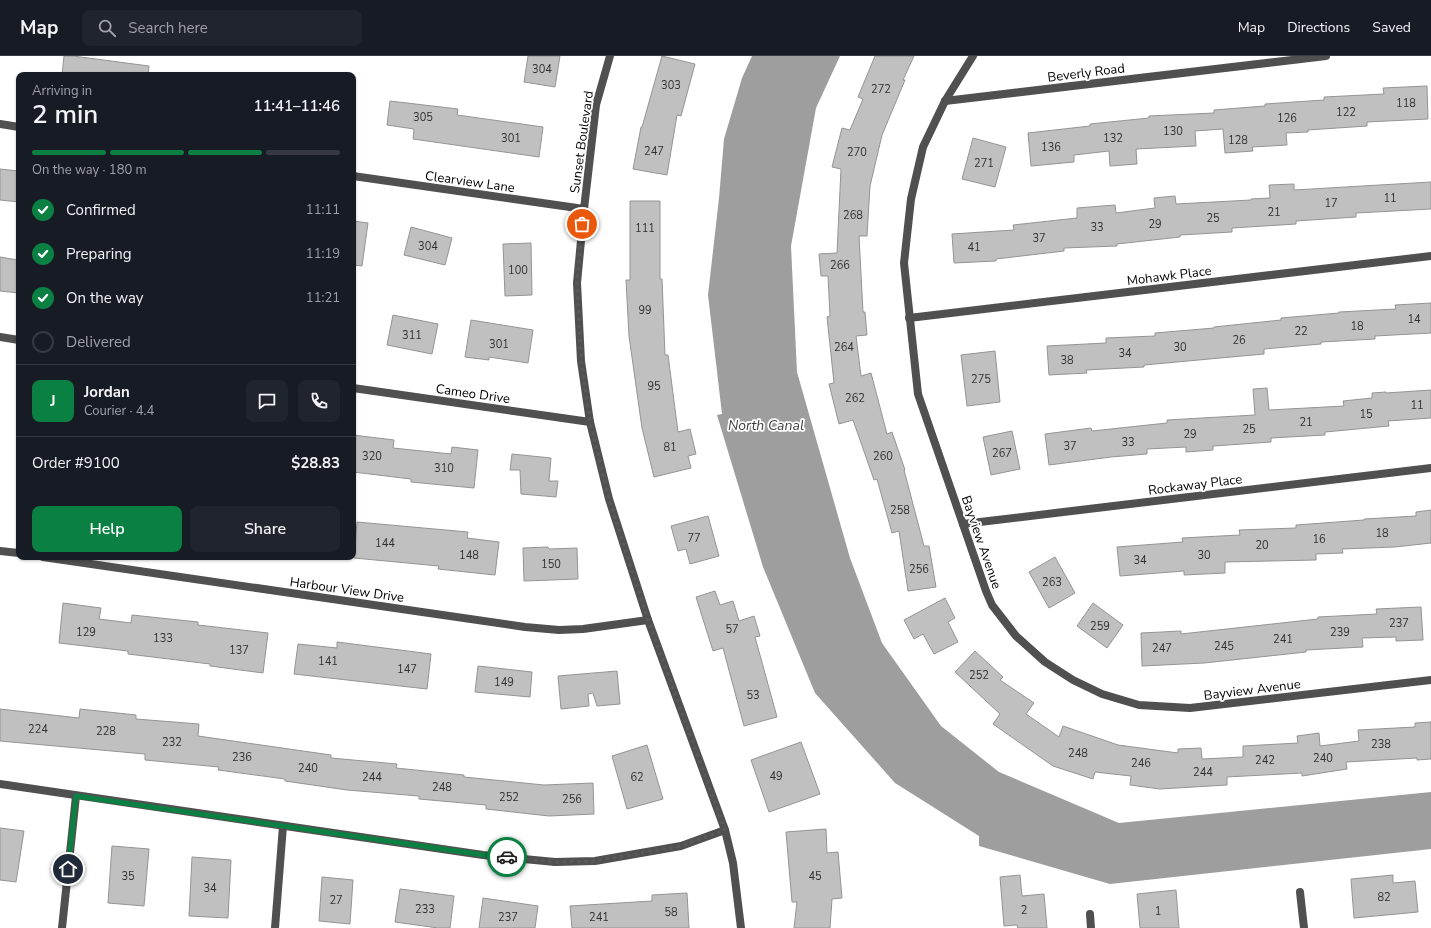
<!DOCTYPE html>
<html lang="en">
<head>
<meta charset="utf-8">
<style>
  :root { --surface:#171b24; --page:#20242c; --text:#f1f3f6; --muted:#9ea1a6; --line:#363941; --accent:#0b8043 }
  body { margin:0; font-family:"Nunito Sans",sans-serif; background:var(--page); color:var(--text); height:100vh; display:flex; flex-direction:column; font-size:15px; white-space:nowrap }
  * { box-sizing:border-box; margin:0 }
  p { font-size:13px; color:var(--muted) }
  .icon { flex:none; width:22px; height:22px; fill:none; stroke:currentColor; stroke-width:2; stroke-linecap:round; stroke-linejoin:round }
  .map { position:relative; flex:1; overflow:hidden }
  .sheet { position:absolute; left:16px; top:16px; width:340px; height:488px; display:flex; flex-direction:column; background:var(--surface); border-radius:8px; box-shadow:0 1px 3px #0004 }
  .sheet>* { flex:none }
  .pin { position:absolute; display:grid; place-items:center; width:34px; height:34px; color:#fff; margin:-17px; border:2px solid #fff; border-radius:50%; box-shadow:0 1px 4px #0007 }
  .courier { position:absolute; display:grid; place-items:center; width:40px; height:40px; margin:-20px; border:3px solid #0b8043; border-radius:50%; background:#fff; color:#222; box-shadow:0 1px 5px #0007 }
  .headline em { font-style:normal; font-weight:600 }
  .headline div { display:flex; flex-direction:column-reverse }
  .headline { display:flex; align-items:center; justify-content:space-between; height:68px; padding:0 16px }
  h1 { font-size:26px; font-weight:600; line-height:30px }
  .bar { display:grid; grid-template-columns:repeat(4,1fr); gap:6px 4px; align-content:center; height:48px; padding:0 16px }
  .bar i { height:5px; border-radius:3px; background:var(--line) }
  .bar .active { background:var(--accent) }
  .bar p { grid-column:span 4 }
  .line { display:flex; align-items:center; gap:10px; padding:0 16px; border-top:1px solid var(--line) }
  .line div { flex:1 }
  .round { display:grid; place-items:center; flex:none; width:42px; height:42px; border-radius:8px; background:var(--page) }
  ol { padding:0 16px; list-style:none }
  li { display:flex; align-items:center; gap:12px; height:44px }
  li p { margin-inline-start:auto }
  li .icon { padding:4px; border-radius:50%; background:var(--accent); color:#fff; stroke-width:4 }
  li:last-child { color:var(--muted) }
  li i { width:22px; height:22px; border:2px solid var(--line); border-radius:50% }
  .cta { display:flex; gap:8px; margin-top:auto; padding:8px 16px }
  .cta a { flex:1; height:46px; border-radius:8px; background:var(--accent); color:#fff; font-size:16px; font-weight:600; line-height:46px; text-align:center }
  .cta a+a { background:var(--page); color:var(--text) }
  header { display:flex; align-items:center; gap:24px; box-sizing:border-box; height:56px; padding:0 20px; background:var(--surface); border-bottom:1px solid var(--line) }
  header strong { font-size:19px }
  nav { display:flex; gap:22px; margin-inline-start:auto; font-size:14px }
  .search { width:280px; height:36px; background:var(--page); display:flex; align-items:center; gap:10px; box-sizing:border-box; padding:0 14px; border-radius:8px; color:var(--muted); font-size:15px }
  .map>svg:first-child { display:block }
  .water { fill:#9e9e9e }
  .building { fill:#c0c0c0; stroke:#949494 }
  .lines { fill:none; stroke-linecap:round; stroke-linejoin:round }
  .minor { stroke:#505050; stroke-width:8 }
  .done { stroke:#595959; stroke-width:4; stroke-dasharray:0 7.2 }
  .route { stroke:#0b8043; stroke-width:5 }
  .labels { text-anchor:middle; stroke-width:3.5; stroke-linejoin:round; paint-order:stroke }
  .number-label { font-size:11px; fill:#303030 }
  .street-label { font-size:13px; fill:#000; stroke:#fff }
  .water-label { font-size:14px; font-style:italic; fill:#3f3f3f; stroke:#fff }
</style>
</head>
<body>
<header>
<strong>Map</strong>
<div class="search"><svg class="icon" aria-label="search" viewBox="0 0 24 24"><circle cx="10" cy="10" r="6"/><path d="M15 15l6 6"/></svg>Search here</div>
<nav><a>Map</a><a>Directions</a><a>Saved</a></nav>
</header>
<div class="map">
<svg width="1431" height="872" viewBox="0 0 1431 872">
  <rect width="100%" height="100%" fill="#fff"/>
  <polygon class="water" points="752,0 840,0 816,52 791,190 797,316 850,502 882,587 941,670 999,716 1119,767 1431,736 1431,793 1110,828 979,790 979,780 895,727 815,637 763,511 717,359 722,358 708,239 719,142 724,83 742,22"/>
  <g class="building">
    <polygon points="64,0 73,0 149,10 148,19 62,19"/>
    <polygon points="528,0 560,0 555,31 524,26"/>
    <polygon points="662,0 695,8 681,60 677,59 667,119 633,113 641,71 642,71"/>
    <polygon points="875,0 914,0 903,24 905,24 882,79 870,130 867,180 859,180 863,256 865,256 867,279 856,280 861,320 871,317 887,378 892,376 905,414 904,414 924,490 929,490 936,531 908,535 899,475 892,477 877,423 874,424 853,364 839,368 829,328 834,327 827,261 830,260 828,220 821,220 819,198 837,197 841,113 832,111 842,72 850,74 863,43 858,41"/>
    <polygon points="1427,30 1428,63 1367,66 1367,70 1308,74 1308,76 1286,77 1287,89 1252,91 1253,95 1225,97 1223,73 1195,75 1196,90 1136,93 1137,108 1110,110 1109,95 1074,99 1074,106 1031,110 1028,77 1090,70 1090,68 1149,62 1149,60 1214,57 1214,54 1265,50 1265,48 1324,44 1324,41 1384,38 1383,32"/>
    <polygon points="390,45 458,53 457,59 543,71 539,101 413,83 414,73 387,69"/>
    <polygon points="973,82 1006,91 995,131 962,123"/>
    <polygon points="0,113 19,115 19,146 0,144"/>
    <polygon points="1431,126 1431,153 1356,157 1356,161 1296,165 1296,168 1232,172 1232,176 1180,179 1180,181 1117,188 1117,190 1064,192 1064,195 996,203 996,205 954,207 952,178 1014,174 1013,169 1077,162 1077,152 1115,149 1116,157 1155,152 1154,142 1175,140 1176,148 1251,144 1251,143 1270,142 1269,129 1294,128 1294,134"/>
    <polygon points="630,145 660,145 660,223 662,223 665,299 668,299 678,376 690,373 696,398 688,400 691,412 654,421 642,372 629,280 626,224 630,224"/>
    <polygon points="353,165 368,167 362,210 353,209"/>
    <polygon points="411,171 452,182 445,209 404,199"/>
    <polygon points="531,187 532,239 505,240 503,188"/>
    <polygon points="0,201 18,204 17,214 19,215 19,237 0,235"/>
    <polygon points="1431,247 1431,277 1375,280 1375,283 1321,286 1321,288 1264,293 1264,298 1144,309 1144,311 1086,314 1087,317 1049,319 1047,290 1106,287 1106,282 1155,280 1155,277 1214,272 1214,271 1281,264 1281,262 1339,257 1339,256 1396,253 1395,249"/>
    <polygon points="393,259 438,268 432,298 387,289"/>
    <polygon points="471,264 533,274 528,307 489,301 489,304 465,301"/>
    <polygon points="995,295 1000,346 967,350 961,299"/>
    <polygon points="1267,332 1269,354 1344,350 1343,345 1372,342 1372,337 1386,336 1386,337 1431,334 1431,362 1388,365 1389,370 1325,376 1325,379 1271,382 1271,386 1213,390 1213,394 1186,396 1186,391 1147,393 1147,398 1111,401 1049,409 1045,378 1091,372 1092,375 1167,367 1167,364 1255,359 1253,333"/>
    <polygon points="1012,375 1020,413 991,419 983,381"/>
    <polygon points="353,379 394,384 393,392 451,398 452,391 478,394 474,432 411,426 411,423 353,416"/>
    <polygon points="512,398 551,402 549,425 558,425 556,441 521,438 520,414 510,414"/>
    <polygon points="1431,454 1431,487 1395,491 1342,493 1343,497 1316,498 1316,504 1225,506 1225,517 1184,519 1184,515 1120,520 1117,491 1183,486 1182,482 1240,479 1239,474 1296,472 1296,469 1364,464 1364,463 1416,460 1416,456"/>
    <polygon points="708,460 719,500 690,508 686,493 678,495 671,470"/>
    <polygon points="357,466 468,476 467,482 499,486 495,519 438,513 439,510 354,502"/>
    <polygon points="548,491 549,493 577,492 578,523 524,525 523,492"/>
    <polygon points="1055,501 1075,537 1049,552 1029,516"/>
    <polygon points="715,535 720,549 733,545 739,565 754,560 760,580 755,581 777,661 744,670 723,592 713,595 696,541"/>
    <polygon points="945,542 955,562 948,566 958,586 934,598 923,578 914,583 904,564"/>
    <polygon points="63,547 101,552 99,563 131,567 132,559 198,566 198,569 268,577 263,617 210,610 210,608 128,598 128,595 59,587"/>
    <polygon points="1093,547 1123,569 1107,592 1077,570"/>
    <polygon points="1421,551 1423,584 1396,585 1396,581 1362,582 1363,591 1306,594 1306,596 1204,607 1142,610 1141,577 1181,575 1181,578 1318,563 1318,561 1377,558 1376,553"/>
    <polygon points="337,586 431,598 427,633 294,618 298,588 337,592"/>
    <polygon points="975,595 1003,621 1000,624 1034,647 1026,658 1059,681 1063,670 1118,689 1178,697 1178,693 1201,692 1202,703 1243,701 1243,690 1298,687 1297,680 1319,677 1320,690 1359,685 1358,674 1415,671 1415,667 1431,666 1431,703 1417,704 1417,702 1346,706 1347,713 1302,720 1302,717 1227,721 1227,729 1160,733 1130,729 1131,720 1095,716 1093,723 1053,710 993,668 1000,658 955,616"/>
    <polygon points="478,610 532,616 530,641 475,636"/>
    <polygon points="617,615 620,648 597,650 593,637 588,638 589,650 561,653 558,620"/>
    <polygon points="0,653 79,662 80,653 136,659 136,663 199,668 198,680 331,699 331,702 397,708 396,712 464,719 464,721 544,729 593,727 594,758 549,760 486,753 486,749 419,743 419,740 347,734 285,725 285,723 218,714 219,711 145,704 145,698 0,685"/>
    <polygon points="801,686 820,738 769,756 751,704"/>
    <polygon points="647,689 663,743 627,753 612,700"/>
    <polygon points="0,772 24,775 16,826 0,824"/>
    <polygon points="826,773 827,797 838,796 842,842 832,843 830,872 794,872 797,846 792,846 786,776"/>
    <polygon points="112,790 149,793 144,850 108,847"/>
    <polygon points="192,801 231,804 228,862 189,860"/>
    <polygon points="1020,819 1022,840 1044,838 1047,872 1018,872 1017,869 1004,870 1000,821"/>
    <polygon points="1393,819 1393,827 1415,825 1418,856 1354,862 1351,823"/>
    <polygon points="322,821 353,824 350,868 319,865"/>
    <polygon points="400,833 454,840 450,872 438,872 395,866"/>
    <polygon points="1176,834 1179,872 1140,872 1137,838"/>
    <polygon points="687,837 689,872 572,872 570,850 652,845 652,839"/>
    <polygon points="483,842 538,850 535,872 479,872"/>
  </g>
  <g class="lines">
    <g class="minor">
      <polyline points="610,0 596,49 584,153 577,227 581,305 590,366 609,443 648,564 725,774 733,807 741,872"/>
      <polyline points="973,0 945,45 923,91 911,143 904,207 918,338 986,535 992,549 1016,580 1045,606 1073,624 1102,638 1139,649 1190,652 1431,624"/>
      <polyline points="945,45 1326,0"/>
      <polyline points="0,68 19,71"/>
      <polyline points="353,120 584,153"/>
      <polyline points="909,262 1431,200"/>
      <polyline points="0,281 19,284"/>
      <polyline points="353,332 590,366"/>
      <polyline points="963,468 1431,412"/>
      <polyline points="0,495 19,497"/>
      <polyline points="43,501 525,571 559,574 583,573 648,564"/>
      <polyline points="0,728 483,799 555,806 595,805 681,790 725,774"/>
      <polyline points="1300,836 1304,872"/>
      <polyline points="1090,858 1091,872"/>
      <polyline points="62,872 76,740"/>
      <polyline points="275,872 283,770"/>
    </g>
  </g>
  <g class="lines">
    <polyline class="done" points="507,801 554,806 595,805 681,790 725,774 648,564 609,443 590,366 581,304 577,227 582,168"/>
    <polyline class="route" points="68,813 76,740 484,799 507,801"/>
  </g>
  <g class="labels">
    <g class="number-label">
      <text x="542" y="17">304</text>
      <text x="671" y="33">303</text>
      <text x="881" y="37">272</text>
      <text x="1406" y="51">118</text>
      <text x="1346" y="60">122</text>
      <text x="423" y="65">305</text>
      <text x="1287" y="66">126</text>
      <text x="1173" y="79">130</text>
      <text x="511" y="86">301</text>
      <text x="1113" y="86">132</text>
      <text x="1238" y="88">128</text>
      <text x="1051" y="95">136</text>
      <text x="654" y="99">247</text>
      <text x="857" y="100">270</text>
      <text x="984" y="111">271</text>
      <text x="1390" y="146">11</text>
      <text x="1331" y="151">17</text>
      <text x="1274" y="160">21</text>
      <text x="853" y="163">268</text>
      <text x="1213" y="166">25</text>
      <text x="1155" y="172">29</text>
      <text x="1097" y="175">33</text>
      <text x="645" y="176">111</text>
      <text x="1039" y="186">37</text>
      <text x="428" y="194">304</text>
      <text x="974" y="195">41</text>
      <text x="840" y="213">266</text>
      <text x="518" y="218">100</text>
      <text x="645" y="258">99</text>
      <text x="1414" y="267">14</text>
      <text x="1357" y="274">18</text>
      <text x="1301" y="279">22</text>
      <text x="412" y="283">311</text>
      <text x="1239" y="288">26</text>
      <text x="499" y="292">301</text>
      <text x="844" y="295">264</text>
      <text x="1180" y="295">30</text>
      <text x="1125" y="301">34</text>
      <text x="1067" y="308">38</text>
      <text x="981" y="327">275</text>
      <text x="654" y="334">95</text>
      <text x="855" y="346">262</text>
      <text x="1417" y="353">11</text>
      <text x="1366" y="362">15</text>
      <text x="1306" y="370">21</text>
      <text x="1249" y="377">25</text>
      <text x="1190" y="382">29</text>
      <text x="1128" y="390">33</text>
      <text x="1070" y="394">37</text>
      <text x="670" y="395">81</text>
      <text x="1002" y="401">267</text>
      <text x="372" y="404">320</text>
      <text x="883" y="404">260</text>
      <text x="444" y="416">310</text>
      <text x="900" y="458">258</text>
      <text x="1382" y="481">18</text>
      <text x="694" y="486">77</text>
      <text x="1319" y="487">16</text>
      <text x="385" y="491">144</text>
      <text x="1262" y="493">20</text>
      <text x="469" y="503">148</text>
      <text x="1204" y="503">30</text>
      <text x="1140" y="508">34</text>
      <text x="551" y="512">150</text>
      <text x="919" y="517">256</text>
      <text x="1052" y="530">263</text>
      <text x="1399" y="571">237</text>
      <text x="1100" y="574">259</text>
      <text x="732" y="577">57</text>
      <text x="86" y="580">129</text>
      <text x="1340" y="580">239</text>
      <text x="163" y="586">133</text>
      <text x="1283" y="587">241</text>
      <text x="1224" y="594">245</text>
      <text x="1162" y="596">247</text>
      <text x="239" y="598">137</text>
      <text x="328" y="609">141</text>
      <text x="407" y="617">147</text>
      <text x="979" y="623">252</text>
      <text x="504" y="630">149</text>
      <text x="753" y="643">53</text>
      <text x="38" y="677">224</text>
      <text x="106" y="679">228</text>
      <text x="172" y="690">232</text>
      <text x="1381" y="692">238</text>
      <text x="1078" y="701">248</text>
      <text x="242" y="705">236</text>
      <text x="1323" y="706">240</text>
      <text x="1265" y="708">242</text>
      <text x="1141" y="711">246</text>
      <text x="308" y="716">240</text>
      <text x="1203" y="720">244</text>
      <text x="776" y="724">49</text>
      <text x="372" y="725">244</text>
      <text x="637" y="725">62</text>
      <text x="442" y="735">248</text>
      <text x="509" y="745">252</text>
      <text x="572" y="747">256</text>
      <text x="128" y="824">35</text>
      <text x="815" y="824">45</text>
      <text x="210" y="836">34</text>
      <text x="1384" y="845">82</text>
      <text x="336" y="848">27</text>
      <text x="425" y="857">233</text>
      <text x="1024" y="858">2</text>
      <text x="1158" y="859">1</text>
      <text x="671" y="860">58</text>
      <text x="508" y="865">237</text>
      <text x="599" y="865">241</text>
    </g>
    <g class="street-label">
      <text transform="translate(1086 16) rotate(-7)" y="5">Beverly Road</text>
      <text transform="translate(581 86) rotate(-82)" y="5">Sunset Boulevard</text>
      <text transform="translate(470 125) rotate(8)" y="5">Clearview Lane</text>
      <text transform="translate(1169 219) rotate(-7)" y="5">Mohawk Place</text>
      <text transform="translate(473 337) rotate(8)" y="5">Cameo Drive</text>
      <text transform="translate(1195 428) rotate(-7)" y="5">Rockaway Place</text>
      <text transform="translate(982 486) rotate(71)" y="5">Bayview Avenue</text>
      <text transform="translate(347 533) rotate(8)" y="5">Harbour View Drive</text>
      <text transform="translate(1252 633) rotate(-7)" y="5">Bayview Avenue</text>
    </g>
    <g class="water-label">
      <text x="766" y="374">North Canal</text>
    </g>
  </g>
</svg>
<div class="pin" style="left:582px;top:168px;background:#ea580c"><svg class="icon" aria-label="bag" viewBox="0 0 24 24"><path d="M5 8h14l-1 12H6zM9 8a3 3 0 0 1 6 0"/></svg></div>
<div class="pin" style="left:68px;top:813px;background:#1f2937"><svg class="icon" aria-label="home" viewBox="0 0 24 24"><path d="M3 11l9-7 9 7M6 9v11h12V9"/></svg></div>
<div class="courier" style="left:507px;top:801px"><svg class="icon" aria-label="car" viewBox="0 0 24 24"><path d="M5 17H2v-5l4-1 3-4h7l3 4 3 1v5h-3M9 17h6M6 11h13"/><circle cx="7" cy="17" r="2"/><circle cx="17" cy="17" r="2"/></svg></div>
<section class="sheet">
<div class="headline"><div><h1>2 min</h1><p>Arriving in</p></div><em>11:41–11:46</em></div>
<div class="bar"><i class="active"></i><i class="active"></i><i class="active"></i><i></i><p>On the way · 180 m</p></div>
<ol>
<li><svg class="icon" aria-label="check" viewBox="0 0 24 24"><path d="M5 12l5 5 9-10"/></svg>Confirmed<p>11:11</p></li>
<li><svg class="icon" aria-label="check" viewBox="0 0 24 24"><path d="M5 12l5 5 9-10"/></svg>Preparing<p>11:19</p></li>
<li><svg class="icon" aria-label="check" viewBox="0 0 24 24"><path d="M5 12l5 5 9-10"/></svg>On the way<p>11:21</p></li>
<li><i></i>Delivered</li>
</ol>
<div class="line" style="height:72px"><b class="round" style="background:var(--accent);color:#fff">J</b><div><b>Jordan</b><p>Courier · 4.4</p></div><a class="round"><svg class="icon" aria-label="chat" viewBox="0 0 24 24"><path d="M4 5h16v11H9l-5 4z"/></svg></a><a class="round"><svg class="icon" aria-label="phone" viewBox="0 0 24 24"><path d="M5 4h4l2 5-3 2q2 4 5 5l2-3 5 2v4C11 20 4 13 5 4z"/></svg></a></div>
<div class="line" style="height:52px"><div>Order #9100</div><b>$28.83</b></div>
<div class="cta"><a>Help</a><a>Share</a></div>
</section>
</div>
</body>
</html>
